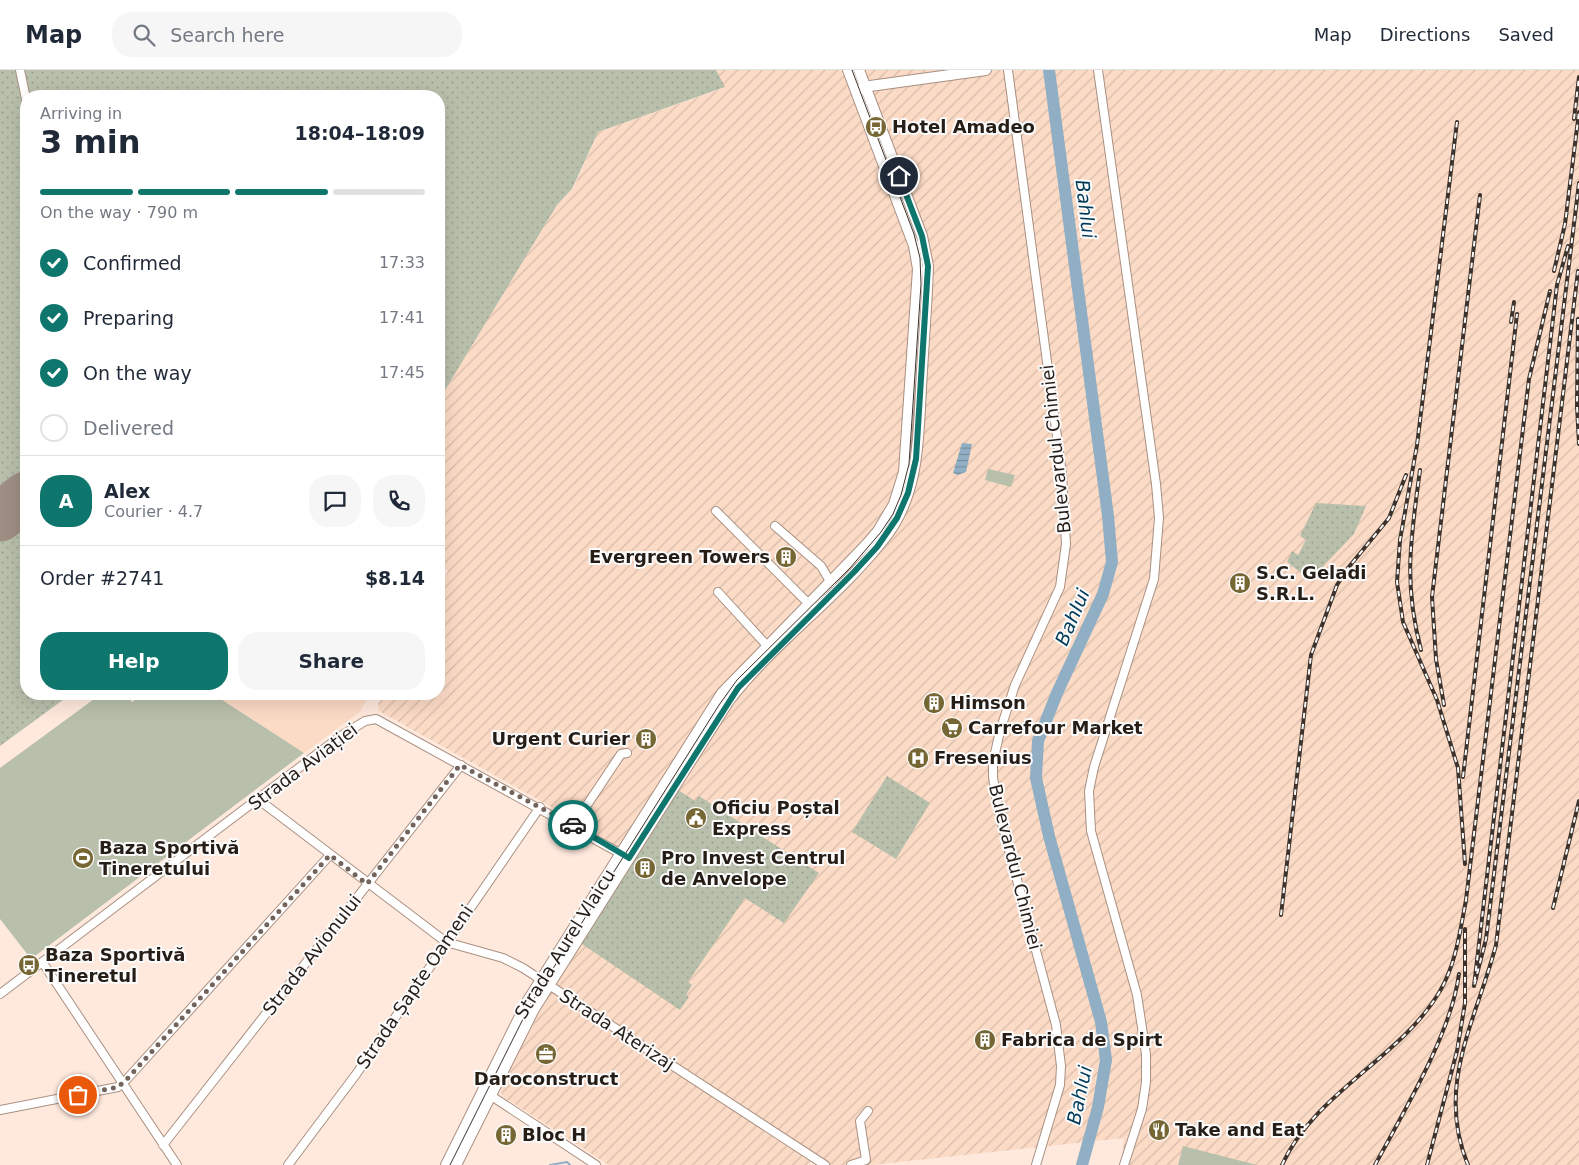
<!DOCTYPE html>
<html lang="en">
<head>
<meta charset="utf-8">
<style>
  :root { --surface:#fff; --page:#f6f6f7; --text:#1f2937; --muted:#747a83; --line:#e0e1e3; --accent:#0f766e }
  body { margin:0; font-family:"DejaVu Sans",sans-serif; background:var(--page); color:var(--text); height:100vh; display:flex; flex-direction:column; font-size:19px; white-space:nowrap }
  * { box-sizing:border-box; margin:0 }
  p { font-size:16px; color:var(--muted) }
  .icon { flex:none; width:28px; height:28px; fill:none; stroke:currentColor; stroke-width:2; stroke-linecap:round; stroke-linejoin:round }
  .map { position:relative; flex:1; overflow:hidden }
  .drawer { position:absolute; left:20px; top:20px; width:425px; height:610px; display:flex; flex-direction:column; background:var(--surface); border-radius:20px; box-shadow:0 5px 20px #0002 }
  .drawer>* { flex:none }
  .pin { position:absolute; display:grid; place-items:center; width:42px; height:42px; color:#fff; margin:-21px; border:2px solid #fff; border-radius:50%; box-shadow:0 1px 5px #0007 }
  .courier { position:absolute; display:grid; place-items:center; width:50px; height:50px; margin:-25px; border:4px solid #0f766e; border-radius:50%; background:#fff; color:#222; box-shadow:0 1px 6px #0007 }
  .head em { font-style:normal; font-weight:700 }
  .head div { display:flex; flex-direction:column-reverse }
  .head { display:flex; align-items:center; justify-content:space-between; height:85px; padding:0 20px }
  h1 { font-size:32px; font-weight:700; line-height:38px }
  .bar { display:grid; grid-template-columns:repeat(4,1fr); gap:8px 5px; align-content:center; height:60px; padding:0 20px }
  .bar i { height:6px; border-radius:4px; background:var(--line) }
  .bar .active { background:var(--accent) }
  .bar p { grid-column:span 4 }
  .line { display:flex; align-items:center; gap:12px; padding:0 20px; border-top:1px solid var(--line) }
  .line div { flex:1 }
  .round { display:grid; place-items:center; flex:none; width:52px; height:52px; border-radius:20px; background:var(--page) }
  ol { padding:0 20px; list-style:none }
  li { display:flex; align-items:center; gap:15px; height:55px }
  li p { margin-inline-start:auto }
  li .icon { padding:5px; border-radius:50%; background:var(--accent); color:#fff; stroke-width:4 }
  li:last-child { color:var(--muted) }
  li i { width:28px; height:28px; border:2px solid var(--line); border-radius:50% }
  .button { display:flex; gap:10px; margin-top:auto; padding:10px 20px }
  .button a { flex:1; height:58px; border-radius:20px; background:var(--accent); color:#fff; font-size:20px; font-weight:700; line-height:58px; text-align:center }
  .button a+a { background:var(--page); color:var(--text) }
  header { display:flex; align-items:center; gap:30px; box-sizing:border-box; height:70px; padding:0 25px; background:var(--surface); border-bottom:1px solid var(--line) }
  header strong { font-size:24px }
  nav { display:flex; gap:28px; margin-inline-start:auto; font-size:18px }
  .search { width:350px; height:45px; background:var(--page); display:flex; align-items:center; gap:12px; box-sizing:border-box; padding:0 18px; border-radius:20px; color:var(--muted); font-size:19px }
  .map>svg:first-child { display:block }
  .built { fill:#fcdbc6 }
  .industrial { fill:url(#industrial-furrows) }
  .grass { fill:url(#grass-dots) }
  .pitch { fill:#b8bfab }
  .water { fill:url(#water-rules) }
  .lines { fill:none; stroke-linecap:round; stroke-linejoin:round }
  .stream { stroke:#91afc4; stroke-width:2 }
  .river { stroke:#91afc4; stroke-width:12 }
  .runway { stroke:#9e8e84; stroke-width:49 }
  .minor-casing { stroke:#a99082; stroke-width:10 }
  .major-casing { stroke:#a99082; stroke-width:12 }
  .minor { stroke:#fff; stroke-width:8 }
  .major { stroke:#fff; stroke-width:10 }
  .tram { stroke:#3d332c; stroke-width:1 }
  .rail-casing { stroke:#3d332c; stroke-width:4 }
  .rail { stroke:#fbfbfb; stroke-width:2; stroke-dasharray:5.5; stroke-linecap:butt }
  .done { stroke:#72645c; stroke-width:5; stroke-dasharray:0 9 }
  .route { stroke:#0f766e; stroke-width:6 }
  .labels { text-anchor:middle; stroke-width:4; stroke-linejoin:round; paint-order:stroke }
  .poi-label { font-size:18px; font-weight:bold; fill:#261d17; stroke:#fbfbfb; text-anchor:start }
  .street-label { font-size:18px; fill:#261d17; stroke:#fbfbfb }
  .water-label { font-size:19px; font-style:italic; fill:#013b58; stroke:#fbfbfb }
</style>
</head>
<body>
<header>
<strong>Map</strong>
<div class="search"><svg class="icon" aria-label="search" viewBox="0 0 24 24"><circle cx="10" cy="10" r="6"/><path d="M15 15l6 6"/></svg>Search here</div>
<nav><a>Map</a><a>Directions</a><a>Saved</a></nav>
</header>
<div class="map">
<svg width="1579" height="1095" viewBox="0 0 1579 1095">
  <defs>
    <pattern id="industrial-furrows" width="10" height="10" patternUnits="userSpaceOnUse" patternTransform="scale(1.25)"><rect width="10" height="10" fill="#fcdbc6"/><path d="M-1 1l2-2M0 10L10 0M9 11l2-2" fill="none" stroke="#d8bca9"/></pattern>
    <pattern id="grass-dots" width="8" height="8" patternUnits="userSpaceOnUse" patternTransform="scale(1.25)"><rect width="8" height="8" fill="#b8bfab"/><path d="M2 2h.1M6 6h.1" fill="none" stroke="#9ea492" stroke-width="1.8" stroke-linecap="round"/></pattern>
    <pattern id="water-rules" width="6" height="5" patternUnits="userSpaceOnUse" patternTransform="scale(1.25)"><rect width="6" height="5" fill="#91afc4"/><path d="M0 2.5h6" fill="none" stroke="#768e9e"/></pattern>
  </defs>
  <rect width="100%" height="100%" fill="#ffe9dd"/>
  <polygon class="built" points="213,624 370,624 360,642 304,683"/>
  <polygon class="industrial" points="716,0 1579,0 1579,1095 1121,1095 1124,1068 872,1095 825,1095 814,1087 808,1095 609,1095 502,1026 498,1008 530,961 548,923 633,787 573,749 379,641 378,634 384,624 439,624 439,516 448,501 439,495 439,330 557,135 573,119 598,62 724,18"/>
  <g class="grass">
    <polygon points="0,0 716,0 725,17 598,62 572,119 557,135 439,330 439,26 26,26 26,624 71,624 0,676"/>
    <polygon points="1316,433 1366,436 1354,464 1310,510 1287,492 1292,481 1298,485 1306,470 1300,466"/>
    <polygon points="887,706 930,733 896,789 852,762"/>
    <polygon points="678,720 695,731 699,726 819,803 784,853 745,828 688,912 692,915 686,925 689,927 680,940 579,872"/>
  </g>
  <g class="pitch">
    <polygon points="988,399 1015,405 1011,417 985,410"/>
    <polygon points="101,624 126,624 132,632 144,624 213,624 304,683 31,889 0,849 0,698"/>
    <polygon points="1183,1076 1257,1095 1178,1095"/>
  </g>
  <polygon class="water" points="962,373 972,374 966,402 958,405 953,403"/>
  <g class="lines">
    <polyline class="stream" points="550,1095 567,1092 570,1095"/>
    <polyline class="river" points="1049,0 1108,446 1112,492 1103,524 1057,623 1038,671 1036,708 1049,766 1101,952 1106,990 1098,1037 1082,1095"/>
    <polyline class="runway" points="0,447 26,426"/>
    <g class="minor-casing">
      <g id="minor">
        <polyline points="20,0 26,29"/>
        <polyline points="1008,0 1062,404 1066,474 1060,517 1015,615 1000,661 993,692 993,707 998,739 1056,955 1061,996 1060,1015 1036,1095"/>
        <polyline points="1098,0 1156,414 1159,448 1154,509 1094,697 1089,721 1091,761 1137,925 1146,984 1146,1012 1142,1039 1124,1095"/>
        <polyline points="716,441 812,537"/>
        <polyline points="775,456 821,496 831,513"/>
        <polyline points="718,522 771,580"/>
        <polyline points="259,730 446,872 503,888 523,898 825,1095"/>
        <polyline points="573,756 621,684 627,683"/>
        <polyline points="43,893 177,1095"/>
        <polyline points="0,924 341,666 365,651 376,649 625,786"/>
        <polyline points="487,1023 596,1095"/>
        <polyline points="0,1040 118,1017 127,1009 330,785"/>
        <polyline points="163,1075 461,695"/>
        <polyline points="288,1095 357,1003 540,737"/>
        <polyline points="851,1095 866,1090 860,1051 868,1041"/>
      </g>
    </g>
    <g class="major-casing">
      <g id="major">
        <polyline points="859,20 870,16 986,0"/>
        <polyline points="446,1095 527,932 722,623 866,475 878,461 894,434 904,402 918,199 914,176 848,0"/>
        <path d="M456,1095l78,-156 194,-307c46,-61 112,-105 159,-167 35,-47 31,-108 35,-164 2,-35 5,-70 6,-105l-6,-30 -63,-166"/>
      </g>
    </g>
    <use href="#minor" class="minor"/>
    <use href="#major" class="major"/>
    <polyline class="tram" points="450,1095 530,935 719,635 737,610 850,498 881,462 893,444 901,425 909,394 921,214 920,188 914,164 852,0"/>
    <g class="rail-casing">
      <g id="rail">
        <polyline points="1574,49 1579,7"/>
        <polyline points="1457,52 1417,375 1400,470 1397,512 1403,552 1437,630 1458,698 1465,794"/>
        <polyline points="1568,176 1557,215 1474,916 1486,869 1579,113"/>
        <polyline points="1554,201 1565,154 1579,42"/>
        <polyline points="1578,249 1577,336 1579,374"/>
        <polyline points="1511,252 1514,232"/>
        <path d="M1420,400c-9,68 -17,111 1,180"/>
        <polyline points="1444,635 1436,589 1432,527 1480,125"/>
        <polyline points="1463,707 1517,244"/>
        <polyline points="1553,838 1579,731"/>
        <polyline points="1281,845 1311,585 1337,515 1348,498 1389,448 1406,405"/>
        <path d="M1282,1095c33,-73 119,-107 158,-174 16,-27 20,-60 26,-91l63,-521 21,-88"/>
        <path d="M1375,1095c29,-54 76,-131 84,-191"/>
        <polyline points="1427,1095 1457,981 1465,933 1465,859"/>
        <path d="M1468,1095c-33,-79 8,-144 28,-220l82,-674"/>
      </g>
    </g>
    <use href="#rail" class="rail"/>
  </g>
  <g class="lines">
    <polyline class="done" points="78,1025 118,1017 127,1009 330,785 367,814 460,695 573,755"/>
    <polyline class="route" points="573,755 629,788 738,618 854,502 877,477 897,448 908,423 916,389 928,196 922,166 899,106"/>
  </g>
  <defs>
    <g id="bus-disc" transform="scale(1.125)"><circle r="9.5" fill="#766634" stroke="#fbfbfb"/><path d="M-5-6H5V4H4V6H2V4H-2V6H-4V4H-5ZM-3.5-4V0h7V-4ZM-3.5 1.2v1.5H-2V1.2ZM2 1.2v1.5H3.5V1.2Z" fill="#fff"/></g>
    <g id="building-disc" transform="scale(1.125)"><circle r="9.5" fill="#766634" stroke="#fbfbfb"/><path d="M-4-6H4V6H1V3H-1V6H-4ZM-2.5-4.3h1.7v1.8h-1.7ZM.8-4.3h1.7v1.8H.8ZM-2.5-1h1.7V.8h-1.7ZM.8-1h1.7V.8H.8Z" fill="#fff"/></g>
    <g id="supermarket-disc" transform="scale(1.125)"><circle r="9.5" fill="#766634" stroke="#fbfbfb"/><path d="M-6-5.5h2.5l.6 2H6L4.5 2H-2.5L-4.4-4H-6ZM-1.5 3.2a1.3 1.3 0 1 0 .1 0ZM3 3.2a1.3 1.3 0 1 0 .1 0Z" fill="#fff"/></g>
    <g id="hospital-disc" transform="scale(1.125)"><circle r="9.5" fill="#766634" stroke="#fbfbfb"/><path d="M-5-5h3v3.5h4V-5h3V5h-3V1.5h-4V5h-3Z" fill="#fff"/></g>
    <g id="civic-disc" transform="scale(1.125)"><circle r="9.5" fill="#766634" stroke="#fbfbfb"/><path d="M-.6-6.5H3V-4.5H.6V-3L4-1V1h2V6H-6V1h2V-1L-.6-3ZM-1.2 2.5V6h2.4V2.5Z" fill="#fff"/></g>
    <g id="stadium-disc" transform="scale(1.125)"><circle r="9.5" fill="#766634" stroke="#fbfbfb"/><path d="M0-5a6.5 5 0 1 0 0 10a6.5 5 0 1 0 0-10ZM-3.5-1.8h7v3.6h-7Z" fill="#fff"/></g>
    <g id="office-disc" transform="scale(1.125)"><circle r="9.5" fill="#766634" stroke="#fbfbfb"/><path d="M-6-3h4V-5.5h4V-3h4V5H-6ZM-1-4.5V-3h2v-1.5ZM-6 0V1H6V0Z" fill="#fff"/></g>
    <g id="restaurant-disc" transform="scale(1.125)"><circle r="9.5" fill="#766634" stroke="#fbfbfb"/><path d="M-5-6h1v4h1v-4h1v4h1v-4h1v5L-1.5 .5V6h-2V.5L-5-1ZM5-6V6H3V1.5H1.5Q1.5-4 5-6Z" fill="#fff"/></g>
  </defs>
  <g fill-rule="evenodd">
    <use href="#bus-disc" x="876" y="57"/>
    <use href="#building-disc" x="786" y="487"/>
    <use href="#building-disc" x="1240" y="513"/>
    <use href="#building-disc" x="934" y="633"/>
    <use href="#supermarket-disc" x="952" y="658"/>
    <use href="#building-disc" x="646" y="669"/>
    <use href="#hospital-disc" x="918" y="688"/>
    <use href="#civic-disc" x="696" y="748"/>
    <use href="#stadium-disc" x="83" y="788"/>
    <use href="#building-disc" x="645" y="798"/>
    <use href="#bus-disc" x="29" y="895"/>
    <use href="#building-disc" x="985" y="970"/>
    <use href="#office-disc" x="546" y="984"/>
    <use href="#restaurant-disc" x="1159" y="1060"/>
    <use href="#building-disc" x="506" y="1065"/>
  </g>
  <g class="labels">
    <g class="poi-label">
      <text x="892" y="63">Hotel Amadeo</text>
      <text x="770" y="493" text-anchor="end">Evergreen Towers</text>
      <text x="1256" y="509">S.C. Geladi<tspan x="1256" dy="21">S.R.L.</tspan></text>
      <text x="950" y="639">Himson</text>
      <text x="968" y="664">Carrefour Market</text>
      <text x="630" y="675" text-anchor="end">Urgent Curier</text>
      <text x="934" y="694">Fresenius</text>
      <text x="712" y="744">Oficiu Poștal<tspan x="712" dy="21">Express</tspan></text>
      <text x="99" y="784">Baza Sportivă<tspan x="99" dy="21">Tineretului</tspan></text>
      <text x="661" y="794">Pro Invest Centrul<tspan x="661" dy="21">de Anvelope</tspan></text>
      <text x="45" y="891">Baza Sportivă<tspan x="45" dy="21">Tineretul</tspan></text>
      <text x="1001" y="976">Fabrica de Spirt</text>
      <text x="546" y="1015" text-anchor="middle">Daroconstruct</text>
      <text x="1175" y="1066">Take and Eat</text>
      <text x="522" y="1071">Bloc H</text>
    </g>
    <g class="street-label">
      <text transform="translate(1056 379) rotate(-96)" y="6">Bulevardul Chimiei</text>
      <text transform="translate(303 697) rotate(-37)" y="6">Strada Aviației</text>
      <text transform="translate(1015 797) rotate(76)" y="6">Bulevardul Chimiei</text>
      <text transform="translate(565 874) rotate(-58)" y="6">Strada Aurel Vlaicu</text>
      <text transform="translate(312 885) rotate(-52)" y="6">Strada Avionului</text>
      <text transform="translate(415 917) rotate(-56)" y="6">Strada Șapte Oameni</text>
      <text transform="translate(617 960) rotate(33)" y="6">Strada Aterizaj</text>
    </g>
    <g class="water-label">
      <text transform="translate(1086 139) rotate(83)" y="7">Bahlui</text>
      <text transform="translate(1072 547) rotate(-67)" y="7">Bahlui</text>
      <text transform="translate(1079 1025) rotate(-78)" y="7">Bahlui</text>
    </g>
  </g>
</svg>
<div class="pin" style="left:78px;top:1025px;background:#ea580c"><svg class="icon" aria-label="bag" viewBox="0 0 24 24"><path d="M5 8h14l-1 12H6zM9 8a3 3 0 0 1 6 0"/></svg></div>
<div class="pin" style="left:899px;top:106px;background:#1f2937"><svg class="icon" aria-label="home" viewBox="0 0 24 24"><path d="M3 11l9-7 9 7M6 9v11h12V9"/></svg></div>
<div class="courier" style="left:573px;top:755px"><svg class="icon" aria-label="car" viewBox="0 0 24 24"><path d="M5 17H2v-5l4-1 3-4h7l3 4 3 1v5h-3M9 17h6M6 11h13"/><circle cx="7" cy="17" r="2"/><circle cx="17" cy="17" r="2"/></svg></div>
<section class="drawer">
<div class="head"><div><h1>3 min</h1><p>Arriving in</p></div><em>18:04–18:09</em></div>
<div class="bar"><i class="active"></i><i class="active"></i><i class="active"></i><i></i><p>On the way · 790 m</p></div>
<ol>
<li><svg class="icon" aria-label="check" viewBox="0 0 24 24"><path d="M5 12l5 5 9-10"/></svg>Confirmed<p>17:33</p></li>
<li><svg class="icon" aria-label="check" viewBox="0 0 24 24"><path d="M5 12l5 5 9-10"/></svg>Preparing<p>17:41</p></li>
<li><svg class="icon" aria-label="check" viewBox="0 0 24 24"><path d="M5 12l5 5 9-10"/></svg>On the way<p>17:45</p></li>
<li><i></i>Delivered</li>
</ol>
<div class="line" style="height:90px"><b class="round" style="background:var(--accent);color:#fff">A</b><div><b>Alex</b><p>Courier · 4.7</p></div><a class="round"><svg class="icon" aria-label="chat" viewBox="0 0 24 24"><path d="M4 5h16v11H9l-5 4z"/></svg></a><a class="round"><svg class="icon" aria-label="phone" viewBox="0 0 24 24"><path d="M5 4h4l2 5-3 2q2 4 5 5l2-3 5 2v4C11 20 4 13 5 4z"/></svg></a></div>
<div class="line" style="height:65px"><div>Order #2741</div><b>$8.14</b></div>
<div class="button"><a>Help</a><a>Share</a></div>
</section>
</div>
</body>
</html>
